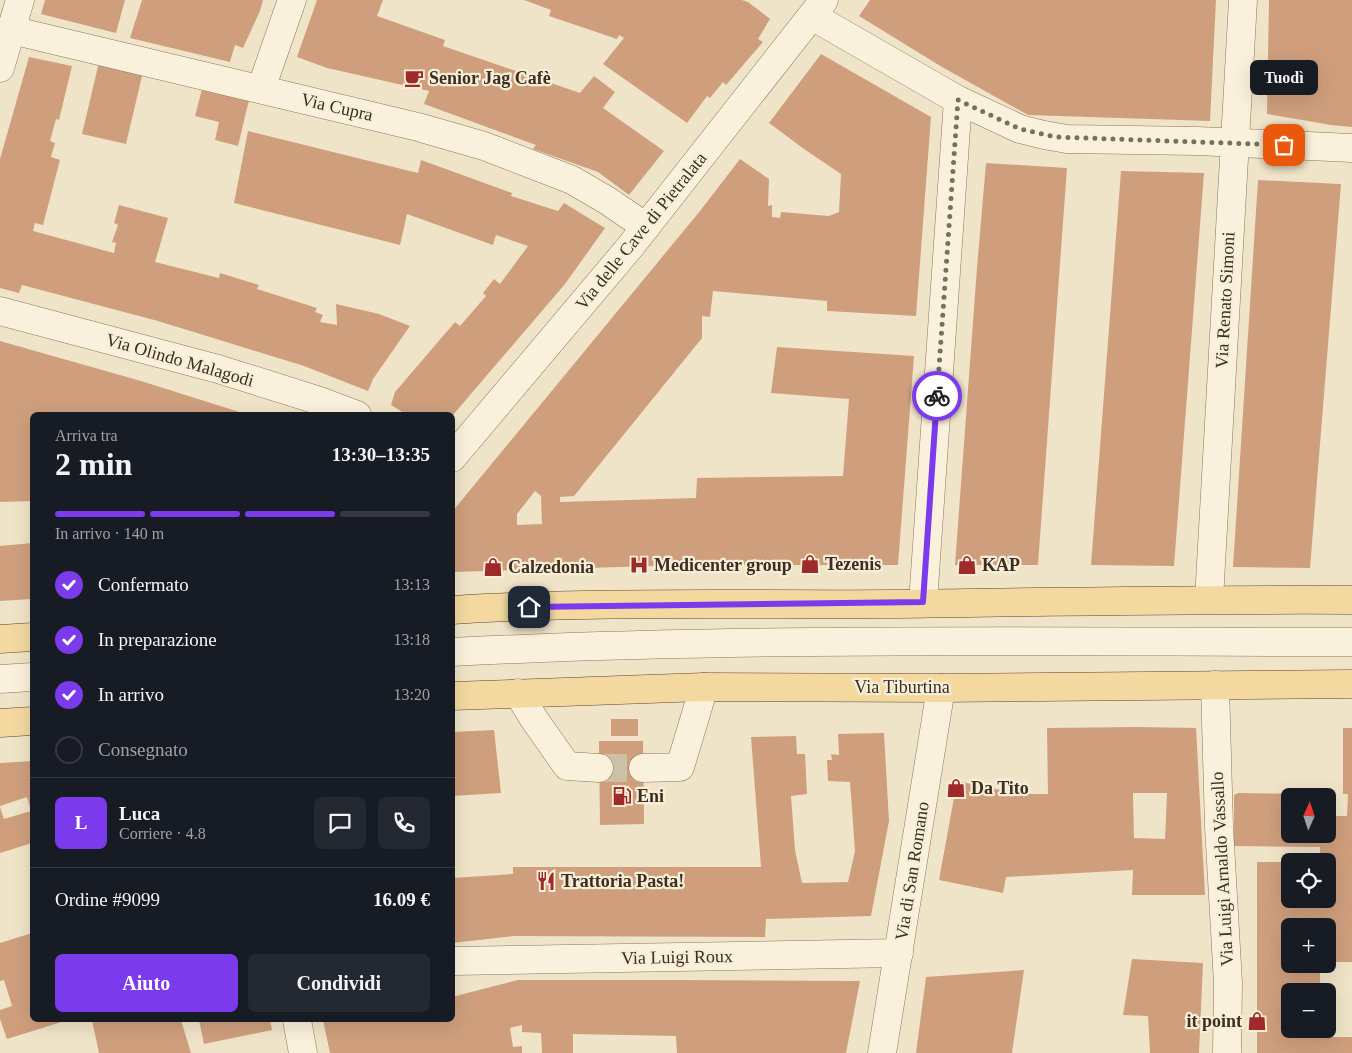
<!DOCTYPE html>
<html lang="it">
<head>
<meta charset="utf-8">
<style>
  :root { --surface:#171b24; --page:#242831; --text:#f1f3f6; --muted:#9ea1a6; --line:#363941; --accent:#7c3aed }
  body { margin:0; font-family:Georgia,serif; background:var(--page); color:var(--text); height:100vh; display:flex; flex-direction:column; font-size:19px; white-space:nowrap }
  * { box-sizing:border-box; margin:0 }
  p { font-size:16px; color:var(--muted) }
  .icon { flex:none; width:28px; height:28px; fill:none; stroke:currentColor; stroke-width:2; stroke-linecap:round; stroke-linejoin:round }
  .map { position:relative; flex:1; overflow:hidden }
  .drawer { position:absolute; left:30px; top:412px; width:425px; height:610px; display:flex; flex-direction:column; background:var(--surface); border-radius:8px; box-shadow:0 5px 20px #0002 }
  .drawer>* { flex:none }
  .needle { width:32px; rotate:3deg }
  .buttons { position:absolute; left:1281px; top:788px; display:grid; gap:10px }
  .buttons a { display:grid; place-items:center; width:55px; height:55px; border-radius:8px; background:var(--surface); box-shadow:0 5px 20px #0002; font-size:25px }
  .pin { position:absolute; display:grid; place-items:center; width:42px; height:42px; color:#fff; margin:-21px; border-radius:10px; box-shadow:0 2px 8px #0006 }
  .courier { position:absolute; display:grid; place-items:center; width:50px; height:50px; margin:-25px; border:4px solid #7c3aed; border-radius:50%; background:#fff; color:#222; box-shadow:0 1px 6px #0007 }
  .bubble { position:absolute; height:35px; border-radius:8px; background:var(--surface); box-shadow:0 5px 20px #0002; font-size:16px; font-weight:700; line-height:35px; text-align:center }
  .overview em { font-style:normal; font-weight:700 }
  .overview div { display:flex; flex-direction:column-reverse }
  .overview { display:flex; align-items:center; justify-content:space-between; height:85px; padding:0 25px }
  h1 { font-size:32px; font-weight:700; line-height:38px }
  .bar { display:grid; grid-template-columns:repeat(4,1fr); gap:8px 5px; align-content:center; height:60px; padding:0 25px }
  .bar i { height:6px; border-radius:4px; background:var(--line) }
  .bar .active { background:var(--accent) }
  .bar p { grid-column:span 4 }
  .line { display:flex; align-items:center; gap:12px; padding:0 25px; border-top:1px solid var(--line) }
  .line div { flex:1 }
  .round { display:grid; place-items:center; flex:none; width:52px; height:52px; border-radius:8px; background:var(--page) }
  ol { padding:0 25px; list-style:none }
  li { display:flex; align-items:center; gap:15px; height:55px }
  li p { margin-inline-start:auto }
  li .icon { padding:5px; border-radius:50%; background:var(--accent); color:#fff; stroke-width:4 }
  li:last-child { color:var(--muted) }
  li i { width:28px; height:28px; border:2px solid var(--line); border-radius:50% }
  .cta { display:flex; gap:10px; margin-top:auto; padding:10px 25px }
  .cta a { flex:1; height:58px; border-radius:8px; background:var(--accent); color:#fff; font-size:20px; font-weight:700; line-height:58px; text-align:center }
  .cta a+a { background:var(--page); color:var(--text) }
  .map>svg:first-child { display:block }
  .building { fill:#cf9f7d; fill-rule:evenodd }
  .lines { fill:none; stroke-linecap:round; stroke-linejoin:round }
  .minor-tunnel { stroke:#ccc0a6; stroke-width:28; stroke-dasharray:28 14; stroke-linecap:butt }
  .minor-casing { stroke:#8d765c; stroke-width:29 }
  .major-casing { stroke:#5b4430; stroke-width:29 }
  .minor { stroke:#faf1dc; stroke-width:28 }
  .major { stroke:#f3d9a0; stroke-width:28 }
  .done { stroke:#7c6e5b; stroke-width:5; stroke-dasharray:0 9 }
  .route { stroke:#7c3aed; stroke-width:6 }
  .labels { text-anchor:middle; stroke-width:4.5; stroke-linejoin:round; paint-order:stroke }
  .poi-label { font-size:18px; font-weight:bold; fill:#3d2e20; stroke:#f7eed8; text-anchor:start }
  .street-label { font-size:18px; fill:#3d2e20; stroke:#f7eed8 }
</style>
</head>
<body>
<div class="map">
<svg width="1352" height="1053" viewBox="0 0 1352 1053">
  <rect width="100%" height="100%" fill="#f0e4c8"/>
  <g class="building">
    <polygon points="45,0 125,0 116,33 41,14"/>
    <polygon points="142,0 263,0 260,11 243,48 235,45 230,62 130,38"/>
    <polygon points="317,0 383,0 377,16 445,40 443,46 580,93 594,76 615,92 603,108 664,151 629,195 598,172 533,149 536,145 424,104 429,91 327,68 297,57"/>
    <polygon points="524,0 742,0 748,2 770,19 758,39 763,42 726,85 723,82 710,98 707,96 687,123 603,64 624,38 619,35 617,39 549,16 551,10"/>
    <polygon points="870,0 1216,0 1210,121 1028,115 942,67 859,16"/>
    <polygon points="1269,0 1352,0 1352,127 1331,125 1267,114"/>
    <path d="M821,54l110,63 -15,199 -89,-5v-10l-114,-10 -3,26 -8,-1v22l-128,158 -14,1v5l136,-4 1,-20 146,-2 6,-77 -78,-6 6,-46 137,9 -16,209h-208l-238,7v-60l248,-301 40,-52 29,20 -1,27 4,-1v12l8,1 1,-6 48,4 10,-4 2,-38 -37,-25 -35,-26zM535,491l6,5 1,28 -25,1v-11z"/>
    <polygon points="29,57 72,66 59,120 56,119 50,141 55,143 51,157 60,160 43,225 35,223 33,231 114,253 116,243 112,242 118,225 114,223 119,205 168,218 155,262 219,278 220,273 259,285 257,289 317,308 315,312 323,315 320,322 337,325 336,304 379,314 410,326 373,379 368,391 304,366 158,321 22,285 19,293 0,288 0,159"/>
    <polygon points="99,62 143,72 126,144 82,134"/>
    <polygon points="202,89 249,100 238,146 215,140 219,122 195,116"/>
    <polygon points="248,131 418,173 421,160 512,193 511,196 558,211 564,203 605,228 565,284 453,415 407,415 391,405 395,392 455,322 460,326 486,296 483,293 494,279 500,284 528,246 496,235 493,245 407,214 400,245 234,203"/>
    <polygon points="986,163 1067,168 1038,565 955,565 977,268"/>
    <polygon points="1121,171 1204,173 1174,566 1091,565"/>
    <polygon points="1258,180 1341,184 1310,568 1233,567"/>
    <polygon points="0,341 141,381 249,415 32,415 32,501 0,502"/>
    <polygon points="32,543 32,599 0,601 0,546"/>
    <rect x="611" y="719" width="27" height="17"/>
    <path d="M1138,727l58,1 9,167h-73l1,-25 -127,7 -3,16 -64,-13 18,-99 63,13h28l-1,-66zM1133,793h34l-2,46 -31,-1z"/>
    <polygon points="1343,728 1352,728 1352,962 1328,962 1328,926 1290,926 1290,964 1320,964 1320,991 1290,991 1290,1029 1319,1029 1319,1037 1352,1037 1352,1053 1257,1053 1257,862 1290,862 1290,899 1328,899 1328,861 1320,861 1320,847 1234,846 1234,795 1238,793 1321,794 1321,796 1290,796 1290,834 1328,834 1328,816 1347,816 1348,794 1343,794"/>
    <polygon points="494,730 501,793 452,796 452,732"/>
    <polygon points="884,733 889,821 871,916 766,919 765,937 514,936 452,943 452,878 513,874 513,867 761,867 751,737 796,736 797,754 805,754 807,794 791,796 795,850 802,883 848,882 855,851 850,782 828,781 827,760 832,760 831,754 839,755 838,734"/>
    <polygon points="599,741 643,741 644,824 600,825"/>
    <polygon points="32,761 32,843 0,853 0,807 4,819 31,811 27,797 0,806 0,763"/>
    <polygon points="32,933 32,1020 68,1020 7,1039 0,1019 0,1010 12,1006 4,980 0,981 0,943"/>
    <polygon points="1132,959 1203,963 1199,1053 1150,1053 1148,1016 1123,1015"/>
    <polygon points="1024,970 1012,1053 916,1053 926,977"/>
    <polygon points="518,980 676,980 860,981 846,1053 677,1053 676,1036 573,1034 573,1053 542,1053 541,1033 522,1032 522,1025 510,1028 513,1047 522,1046 522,1053 330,1053 323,1020 452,1020 452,997"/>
    <polygon points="92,1020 181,1020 191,1053 99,1053"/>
    <polygon points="199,1020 270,1020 272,1030 204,1044"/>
  </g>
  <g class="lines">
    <polyline class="minor-tunnel" points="599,768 643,768"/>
    <g class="minor-casing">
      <g id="minor">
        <polyline points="812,16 958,100 1020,129 1044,135 1067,139 1197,141 1352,148"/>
        <polyline points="11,30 418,127 484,146 572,180 608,201 646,227"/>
        <polyline points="0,68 20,0"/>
        <polyline points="261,89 292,0"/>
        <polyline points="0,311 218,369 320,401 357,415"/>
        <polyline points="452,458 630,247 824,0"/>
        <polyline points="1209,599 1243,0"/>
        <polyline points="923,602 958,100"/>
        <path d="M452,652c300,-15 600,-10 900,-10"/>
        <polyline points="0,679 32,677"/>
        <polyline points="1215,685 1219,827 1228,983 1227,1053"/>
        <polyline points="518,693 534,719 567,766 599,768"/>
        <polyline points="643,768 680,767 704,687"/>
        <polyline points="455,961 899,953"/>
        <polyline points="297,1020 303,1053"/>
        <polyline points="882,1053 941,688"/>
      </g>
    </g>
    <g class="major-casing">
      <g id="major">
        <path d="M452,610c146,-9 293,-5 439,-6 154,-2 307,-5 461,-4"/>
        <polyline points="0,639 32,637"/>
        <polyline points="452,696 704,687 941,688 1352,684"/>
        <polyline points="0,723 32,721"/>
      </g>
    </g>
    <use href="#minor" class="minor"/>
    <use href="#major" class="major"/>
  </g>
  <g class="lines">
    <polyline class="done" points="937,396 958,100 1020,129 1056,137 1284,145"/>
    <polyline class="route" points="529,607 923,602 937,396"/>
  </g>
  <defs>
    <g id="cafe-bare" transform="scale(1.5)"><path d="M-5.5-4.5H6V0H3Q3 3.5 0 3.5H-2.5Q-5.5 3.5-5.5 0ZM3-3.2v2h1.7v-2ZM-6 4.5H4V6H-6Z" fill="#9e2a2b" stroke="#f7eed8" stroke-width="2.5" paint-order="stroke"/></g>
    <g id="shop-bare" transform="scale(1.5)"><path d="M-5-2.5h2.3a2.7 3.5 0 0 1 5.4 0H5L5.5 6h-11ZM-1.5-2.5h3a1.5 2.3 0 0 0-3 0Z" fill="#9e2a2b" stroke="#f7eed8" stroke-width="2.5" paint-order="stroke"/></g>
    <g id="hospital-bare" transform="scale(1.5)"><path d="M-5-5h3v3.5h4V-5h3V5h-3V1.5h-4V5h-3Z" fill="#9e2a2b" stroke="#f7eed8" stroke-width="2.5" paint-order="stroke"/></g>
    <g id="fuel-bare" transform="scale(1.5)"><path d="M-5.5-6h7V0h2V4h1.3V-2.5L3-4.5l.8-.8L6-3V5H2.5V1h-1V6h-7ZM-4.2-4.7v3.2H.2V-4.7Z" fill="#9e2a2b" stroke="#f7eed8" stroke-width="2.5" paint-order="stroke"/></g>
    <g id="restaurant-bare" transform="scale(1.5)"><path d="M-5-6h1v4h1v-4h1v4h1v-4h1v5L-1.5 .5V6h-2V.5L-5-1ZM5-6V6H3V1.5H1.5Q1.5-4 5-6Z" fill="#9e2a2b" stroke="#f7eed8" stroke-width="2.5" paint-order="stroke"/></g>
  </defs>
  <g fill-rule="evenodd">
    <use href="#cafe-bare" x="414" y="78"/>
    <use href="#shop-bare" x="810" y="564"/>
    <use href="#hospital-bare" x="639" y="565"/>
    <use href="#shop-bare" x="967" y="565"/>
    <use href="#shop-bare" x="493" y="567"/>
    <use href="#shop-bare" x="956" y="788"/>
    <use href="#fuel-bare" x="622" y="796"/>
    <use href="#restaurant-bare" x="546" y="881"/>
    <use href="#shop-bare" x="1257" y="1021"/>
  </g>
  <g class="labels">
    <g class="poi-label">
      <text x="429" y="84">Senior Jag Cafè</text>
      <text x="825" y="570">Tezenis</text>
      <text x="654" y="571">Medicenter group</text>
      <text x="982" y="571">KAP</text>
      <text x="508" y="573">Calzedonia</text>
      <text x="971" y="794">Da Tito</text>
      <text x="637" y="802">Eni</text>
      <text x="561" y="887">Trattoria Pasta!</text>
      <text x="1242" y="1027" text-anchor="end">it point</text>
    </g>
    <g class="street-label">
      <text transform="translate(337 107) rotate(13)" y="6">Via Cupra</text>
      <text transform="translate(641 231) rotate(-51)" y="6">Via delle Cave di Pietralata</text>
      <text transform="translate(1225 300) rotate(-87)" y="6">Via Renato Simoni</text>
      <text transform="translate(180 360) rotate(16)" y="6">Via Olindo Malagodi</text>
      <text x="902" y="693">Via Tiburtina</text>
      <text transform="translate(1222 869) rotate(-93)" y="6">Via Luigi Arnaldo Vassallo</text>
      <text transform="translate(912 871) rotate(-81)" y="6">Via di San Romano</text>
      <text transform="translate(677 957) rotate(-1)" y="6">Via Luigi Roux</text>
    </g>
  </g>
</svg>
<div class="buttons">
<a><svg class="needle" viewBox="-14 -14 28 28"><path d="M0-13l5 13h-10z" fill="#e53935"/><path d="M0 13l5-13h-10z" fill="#9ea1a6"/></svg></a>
<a><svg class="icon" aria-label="locate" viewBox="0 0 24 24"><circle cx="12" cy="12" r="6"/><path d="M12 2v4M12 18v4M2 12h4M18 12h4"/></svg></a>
<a>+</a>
<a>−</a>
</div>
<div class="pin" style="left:1284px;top:145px;background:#ea580c"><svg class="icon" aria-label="bag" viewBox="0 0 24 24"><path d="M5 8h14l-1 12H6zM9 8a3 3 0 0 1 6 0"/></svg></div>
<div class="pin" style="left:529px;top:607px;background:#1f2937"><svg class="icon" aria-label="home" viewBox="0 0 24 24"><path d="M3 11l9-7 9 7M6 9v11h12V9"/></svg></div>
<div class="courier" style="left:937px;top:396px"><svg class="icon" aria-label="bike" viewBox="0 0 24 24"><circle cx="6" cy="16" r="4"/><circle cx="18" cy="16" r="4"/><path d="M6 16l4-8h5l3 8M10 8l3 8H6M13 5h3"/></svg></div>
<div class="bubble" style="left:1250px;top:60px;width:68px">Tuodì</div>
<section class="drawer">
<div class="overview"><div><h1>2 min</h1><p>Arriva tra</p></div><em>13:30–13:35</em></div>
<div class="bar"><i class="active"></i><i class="active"></i><i class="active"></i><i></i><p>In arrivo · 140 m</p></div>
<ol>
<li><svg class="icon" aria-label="check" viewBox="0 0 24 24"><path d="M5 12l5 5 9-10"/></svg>Confermato<p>13:13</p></li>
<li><svg class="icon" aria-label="check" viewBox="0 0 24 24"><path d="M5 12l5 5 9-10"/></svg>In preparazione<p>13:18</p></li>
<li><svg class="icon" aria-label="check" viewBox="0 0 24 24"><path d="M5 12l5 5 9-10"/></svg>In arrivo<p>13:20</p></li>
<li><i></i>Consegnato</li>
</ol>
<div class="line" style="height:90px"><b class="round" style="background:var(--accent);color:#fff">L</b><div><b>Luca</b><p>Corriere · 4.8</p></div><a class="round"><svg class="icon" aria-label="chat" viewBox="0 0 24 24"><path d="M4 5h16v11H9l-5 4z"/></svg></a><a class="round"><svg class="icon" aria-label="phone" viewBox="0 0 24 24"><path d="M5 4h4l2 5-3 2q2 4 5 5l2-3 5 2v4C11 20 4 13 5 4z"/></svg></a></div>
<div class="line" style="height:65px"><div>Ordine #9099</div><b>16.09 €</b></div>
<div class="cta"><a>Aiuto</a><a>Condividi</a></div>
</section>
</div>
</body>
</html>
